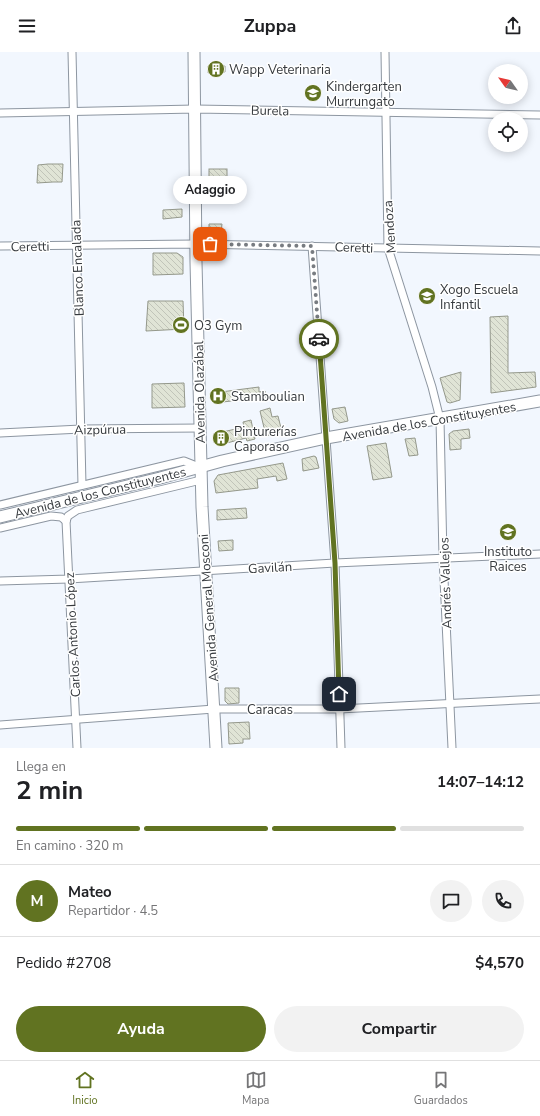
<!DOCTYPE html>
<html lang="es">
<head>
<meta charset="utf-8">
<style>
  :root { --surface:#fff; --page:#f2f2f2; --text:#202124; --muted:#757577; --line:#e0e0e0; --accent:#617321 }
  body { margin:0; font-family:"Nunito Sans",sans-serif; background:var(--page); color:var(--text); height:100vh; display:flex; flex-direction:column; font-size:15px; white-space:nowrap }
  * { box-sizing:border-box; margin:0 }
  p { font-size:13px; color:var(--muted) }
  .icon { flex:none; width:22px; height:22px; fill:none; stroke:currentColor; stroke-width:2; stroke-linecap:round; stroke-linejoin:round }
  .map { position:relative; height:696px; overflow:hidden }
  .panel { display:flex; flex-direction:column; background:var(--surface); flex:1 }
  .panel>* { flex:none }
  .needle { width:26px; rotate:304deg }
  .tools { position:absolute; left:488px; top:12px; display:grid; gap:8px }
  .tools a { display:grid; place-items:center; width:40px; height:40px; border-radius:50%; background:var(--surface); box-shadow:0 2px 10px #0003; font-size:20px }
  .pin { position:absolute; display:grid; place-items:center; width:34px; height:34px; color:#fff; margin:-17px; border-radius:8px; box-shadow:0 2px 6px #0006 }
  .courier { position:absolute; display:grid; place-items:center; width:40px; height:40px; margin:-20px; border:3px solid #617321; border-radius:50%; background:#fff; color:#222; box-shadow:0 1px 5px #0007 }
  .bubble { position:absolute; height:28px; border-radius:14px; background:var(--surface); box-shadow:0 2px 10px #0003; font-size:13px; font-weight:700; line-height:28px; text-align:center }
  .head em { font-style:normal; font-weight:700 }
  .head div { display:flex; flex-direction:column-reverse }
  .head { display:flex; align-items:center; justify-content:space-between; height:68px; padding:0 16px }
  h1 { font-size:26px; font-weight:700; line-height:30px }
  .bar { display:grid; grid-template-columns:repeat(4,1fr); gap:6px 4px; align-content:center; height:48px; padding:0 16px }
  .bar i { height:5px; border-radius:3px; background:var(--line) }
  .bar .current { background:var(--accent) }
  .bar p { grid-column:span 4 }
  .line { display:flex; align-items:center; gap:10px; padding:0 16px; border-top:1px solid var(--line) }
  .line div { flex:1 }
  .round { display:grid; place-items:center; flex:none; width:42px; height:42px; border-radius:21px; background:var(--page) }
  .action { display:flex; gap:8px; margin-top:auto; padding:8px 16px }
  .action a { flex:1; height:46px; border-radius:24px; background:var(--accent); color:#fff; font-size:16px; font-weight:700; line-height:46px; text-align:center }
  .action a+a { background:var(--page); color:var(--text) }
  header { display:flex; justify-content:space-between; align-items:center; height:52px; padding:0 16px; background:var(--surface); font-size:18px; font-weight:700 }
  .dock { display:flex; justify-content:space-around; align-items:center; height:56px; border-top:1px solid var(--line); background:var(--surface); font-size:11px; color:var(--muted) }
  .dock a { display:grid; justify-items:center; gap:2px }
  .dock .current { color:var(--accent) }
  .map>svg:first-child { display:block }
  .building { fill:url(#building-back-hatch); stroke:#94988b }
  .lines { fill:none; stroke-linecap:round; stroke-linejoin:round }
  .street-casing { stroke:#8d96a1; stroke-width:9 }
  .secondary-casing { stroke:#8d96a1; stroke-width:13 }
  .street { stroke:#fff; stroke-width:7 }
  .secondary { stroke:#fff; stroke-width:11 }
  .done { stroke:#787c81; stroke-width:4; stroke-dasharray:0 7.2 }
  .route { stroke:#617321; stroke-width:5 }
  .labels { text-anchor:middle; stroke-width:3; stroke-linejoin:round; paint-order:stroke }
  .poi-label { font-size:13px; fill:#363a3e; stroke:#fff; text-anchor:start }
  .street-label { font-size:13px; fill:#363a3e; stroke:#fff }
</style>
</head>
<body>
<header><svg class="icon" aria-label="menu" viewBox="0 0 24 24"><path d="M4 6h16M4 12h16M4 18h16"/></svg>Zuppa<svg class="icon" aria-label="share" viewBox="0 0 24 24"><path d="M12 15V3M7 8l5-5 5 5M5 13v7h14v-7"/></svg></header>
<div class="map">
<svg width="540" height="696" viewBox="0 0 540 696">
  <defs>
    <pattern id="building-back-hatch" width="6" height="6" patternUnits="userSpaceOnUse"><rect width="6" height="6" fill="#e0e4d6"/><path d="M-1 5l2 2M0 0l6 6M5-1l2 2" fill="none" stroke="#c1c4b9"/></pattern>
  </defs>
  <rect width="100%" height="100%" fill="#f2f7fe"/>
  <g class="building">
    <polygon points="208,14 225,14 225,20 208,21"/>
    <polygon points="48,112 63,112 62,130 53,130 37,131 38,113"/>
    <rect x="209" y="117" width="18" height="10"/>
    <polygon points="182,157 182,165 163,167 163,158"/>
    <polygon points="209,172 222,172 221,181 215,181 209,176"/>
    <polygon points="153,201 177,201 183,205 183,222 153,223"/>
    <polygon points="148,249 183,249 184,277 146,279"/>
    <polygon points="508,264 508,321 535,320 536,335 491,341 490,265"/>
    <polygon points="461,320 460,348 450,351 447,350 440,326"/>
    <polygon points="184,331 185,355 152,356 152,332"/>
    <polygon points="259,335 259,340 265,339 266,345 214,351 213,341"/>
    <polygon points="345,355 348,369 339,371 334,367 332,357"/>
    <polygon points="270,356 272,365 278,364 282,380 266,384 260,359"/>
    <polygon points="251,368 255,387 247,389 246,386 219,393 214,391 214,381 227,379 244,375 243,370"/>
    <polygon points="469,377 470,386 461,387 461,397 450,398 449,382 453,379"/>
    <polygon points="415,386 418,403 409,404 405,387"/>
    <polygon points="386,391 392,425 373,428 367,394"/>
    <polygon points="314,404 316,405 319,416 303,419 302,407"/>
    <polygon points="283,411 287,427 277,429 276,424 257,427 258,436 216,441 214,429 218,423"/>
    <polygon points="246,456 247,466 217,468 217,458"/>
    <polygon points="233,488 233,498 219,499 218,489"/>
    <polygon points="225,636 239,636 239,651 228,652 225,649"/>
    <polygon points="249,670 250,687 243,687 243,691 229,692 228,671"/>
  </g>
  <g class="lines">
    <g class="street-casing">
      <g id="street">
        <polyline points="72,0 82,433"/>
        <polyline points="385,0 388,196 432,335 440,367 443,506 452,696"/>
        <polyline points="0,61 195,57 540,63"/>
        <polyline points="0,194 196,192 540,199"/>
        <polyline points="312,194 335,511 341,696"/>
        <polyline points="0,381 81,377 200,376"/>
        <polyline points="0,453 184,409 199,415"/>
        <polyline points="66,469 77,696"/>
        <polyline points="66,469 68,464 77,458 201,428"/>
        <polyline points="0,476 51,464 61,465 66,469"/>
        <polyline points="0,529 69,527 335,511 540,502"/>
        <polyline points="0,673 214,657 339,657 540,647"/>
      </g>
    </g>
    <g class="secondary-casing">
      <g id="secondary">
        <polyline points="194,0 196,210 202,455 216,696"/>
        <polyline points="0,465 160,426 222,409 326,386 540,349"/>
      </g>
    </g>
    <use href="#street" class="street"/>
    <use href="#secondary" class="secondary"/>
  </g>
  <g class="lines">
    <polyline class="done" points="210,192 312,194 319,287"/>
    <polyline class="route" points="319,287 335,511 339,642"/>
  </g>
  <defs>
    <g id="building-disc" transform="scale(0.9)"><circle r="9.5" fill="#617321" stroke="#fff"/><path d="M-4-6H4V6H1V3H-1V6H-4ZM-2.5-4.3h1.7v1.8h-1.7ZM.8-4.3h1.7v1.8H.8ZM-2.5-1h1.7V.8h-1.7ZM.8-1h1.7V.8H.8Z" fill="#fff"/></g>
    <g id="school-disc" transform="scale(0.9)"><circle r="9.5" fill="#617321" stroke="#fff"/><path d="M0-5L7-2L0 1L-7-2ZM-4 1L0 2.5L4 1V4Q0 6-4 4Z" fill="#fff"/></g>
    <g id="stadium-disc" transform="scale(0.9)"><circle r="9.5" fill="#617321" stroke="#fff"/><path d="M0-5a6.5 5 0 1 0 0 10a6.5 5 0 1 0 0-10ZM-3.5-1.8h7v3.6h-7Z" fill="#fff"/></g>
    <g id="hospital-disc" transform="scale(0.9)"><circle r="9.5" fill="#617321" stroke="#fff"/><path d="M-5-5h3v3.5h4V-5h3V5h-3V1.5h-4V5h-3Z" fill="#fff"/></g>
  </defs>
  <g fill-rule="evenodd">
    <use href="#building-disc" x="216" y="17"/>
    <use href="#school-disc" x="313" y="41"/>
    <use href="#school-disc" x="427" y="244"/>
    <use href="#stadium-disc" x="181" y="273"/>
    <use href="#hospital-disc" x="218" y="344"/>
    <use href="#building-disc" x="221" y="386"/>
    <use href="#school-disc" x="508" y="480"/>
  </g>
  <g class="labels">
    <g class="poi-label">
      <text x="229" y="22">Wapp Veterinaria</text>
      <text x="326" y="39">Kindergarten<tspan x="326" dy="15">Murrungato</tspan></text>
      <text x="440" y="242">Xogo Escuela<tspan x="440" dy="15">Infantil</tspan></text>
      <text x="194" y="278">O3 Gym</text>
      <text x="231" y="349">Stamboulian</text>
      <text x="234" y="384">Pinturerías<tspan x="234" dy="15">Caporaso</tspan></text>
      <text x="508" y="504" text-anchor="middle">Instituto<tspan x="508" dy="15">Raices</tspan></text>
    </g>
    <g class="street-label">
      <text transform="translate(270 58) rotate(1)" y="5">Burela</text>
      <text transform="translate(389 175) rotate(-94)" y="5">Mendoza</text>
      <text transform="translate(30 194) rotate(-1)" y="5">Ceretti</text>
      <text transform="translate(354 195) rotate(2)" y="5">Ceretti</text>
      <text transform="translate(77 216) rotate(-92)" y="5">Blanco Encalada</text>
      <text transform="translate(199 340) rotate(-91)" y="5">Avenida Olazábal</text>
      <text transform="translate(429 369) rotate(-10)" y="5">Avenida de los Constituyentes</text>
      <text transform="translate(100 377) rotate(-1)" y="5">Aizpúrua</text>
      <text transform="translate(100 440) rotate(-14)" y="5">Avenida de los Constituyentes</text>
      <text transform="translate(270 515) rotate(-3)" y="5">Gavilán</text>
      <text transform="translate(445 531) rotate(-92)" y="5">Andrés Vallejos</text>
      <text transform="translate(208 556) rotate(-94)" y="5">Avenida General Mosconi</text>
      <text transform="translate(72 583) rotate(-93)" y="5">Carlos Antonio López</text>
      <text x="270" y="662">Caracas</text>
    </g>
  </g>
</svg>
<div class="tools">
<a><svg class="needle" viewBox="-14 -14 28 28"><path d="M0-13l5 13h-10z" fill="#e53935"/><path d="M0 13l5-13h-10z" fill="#757577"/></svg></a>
<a><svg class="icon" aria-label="locate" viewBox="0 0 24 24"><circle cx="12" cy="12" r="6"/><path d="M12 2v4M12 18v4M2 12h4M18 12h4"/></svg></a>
</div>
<div class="pin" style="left:210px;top:192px;background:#ea580c"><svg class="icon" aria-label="bag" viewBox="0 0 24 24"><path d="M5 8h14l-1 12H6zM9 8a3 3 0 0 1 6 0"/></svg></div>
<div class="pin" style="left:339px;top:642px;background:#1f2937"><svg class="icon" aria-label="home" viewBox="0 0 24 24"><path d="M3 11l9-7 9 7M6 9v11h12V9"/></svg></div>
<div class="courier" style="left:319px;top:287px"><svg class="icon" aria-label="car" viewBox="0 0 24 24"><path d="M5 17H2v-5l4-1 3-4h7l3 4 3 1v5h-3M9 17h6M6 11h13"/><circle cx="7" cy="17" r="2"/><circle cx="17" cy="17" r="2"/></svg></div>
<div class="bubble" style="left:173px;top:124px;width:74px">Adaggio</div>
</div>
<section class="panel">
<div class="head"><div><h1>2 min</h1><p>Llega en</p></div><em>14:07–14:12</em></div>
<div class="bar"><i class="current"></i><i class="current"></i><i class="current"></i><i></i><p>En camino · 320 m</p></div>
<div class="line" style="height:72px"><b class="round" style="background:var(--accent);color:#fff">M</b><div><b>Mateo</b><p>Repartidor · 4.5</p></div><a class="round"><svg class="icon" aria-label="chat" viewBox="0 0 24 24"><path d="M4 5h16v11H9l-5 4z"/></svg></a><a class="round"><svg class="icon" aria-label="phone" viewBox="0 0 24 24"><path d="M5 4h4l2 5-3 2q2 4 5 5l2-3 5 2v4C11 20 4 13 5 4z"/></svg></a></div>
<div class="line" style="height:52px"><div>Pedido #2708</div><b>$4,570</b></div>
<div class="action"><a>Ayuda</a><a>Compartir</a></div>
</section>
<nav class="dock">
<a class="current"><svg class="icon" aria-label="home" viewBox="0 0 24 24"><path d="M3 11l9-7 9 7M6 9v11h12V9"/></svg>Inicio</a>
<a><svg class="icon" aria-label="map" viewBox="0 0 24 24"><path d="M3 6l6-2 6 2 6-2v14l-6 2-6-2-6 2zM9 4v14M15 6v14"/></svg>Mapa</a>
<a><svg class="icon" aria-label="saved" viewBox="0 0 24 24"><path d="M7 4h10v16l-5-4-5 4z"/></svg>Guardados</a>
</nav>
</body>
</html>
